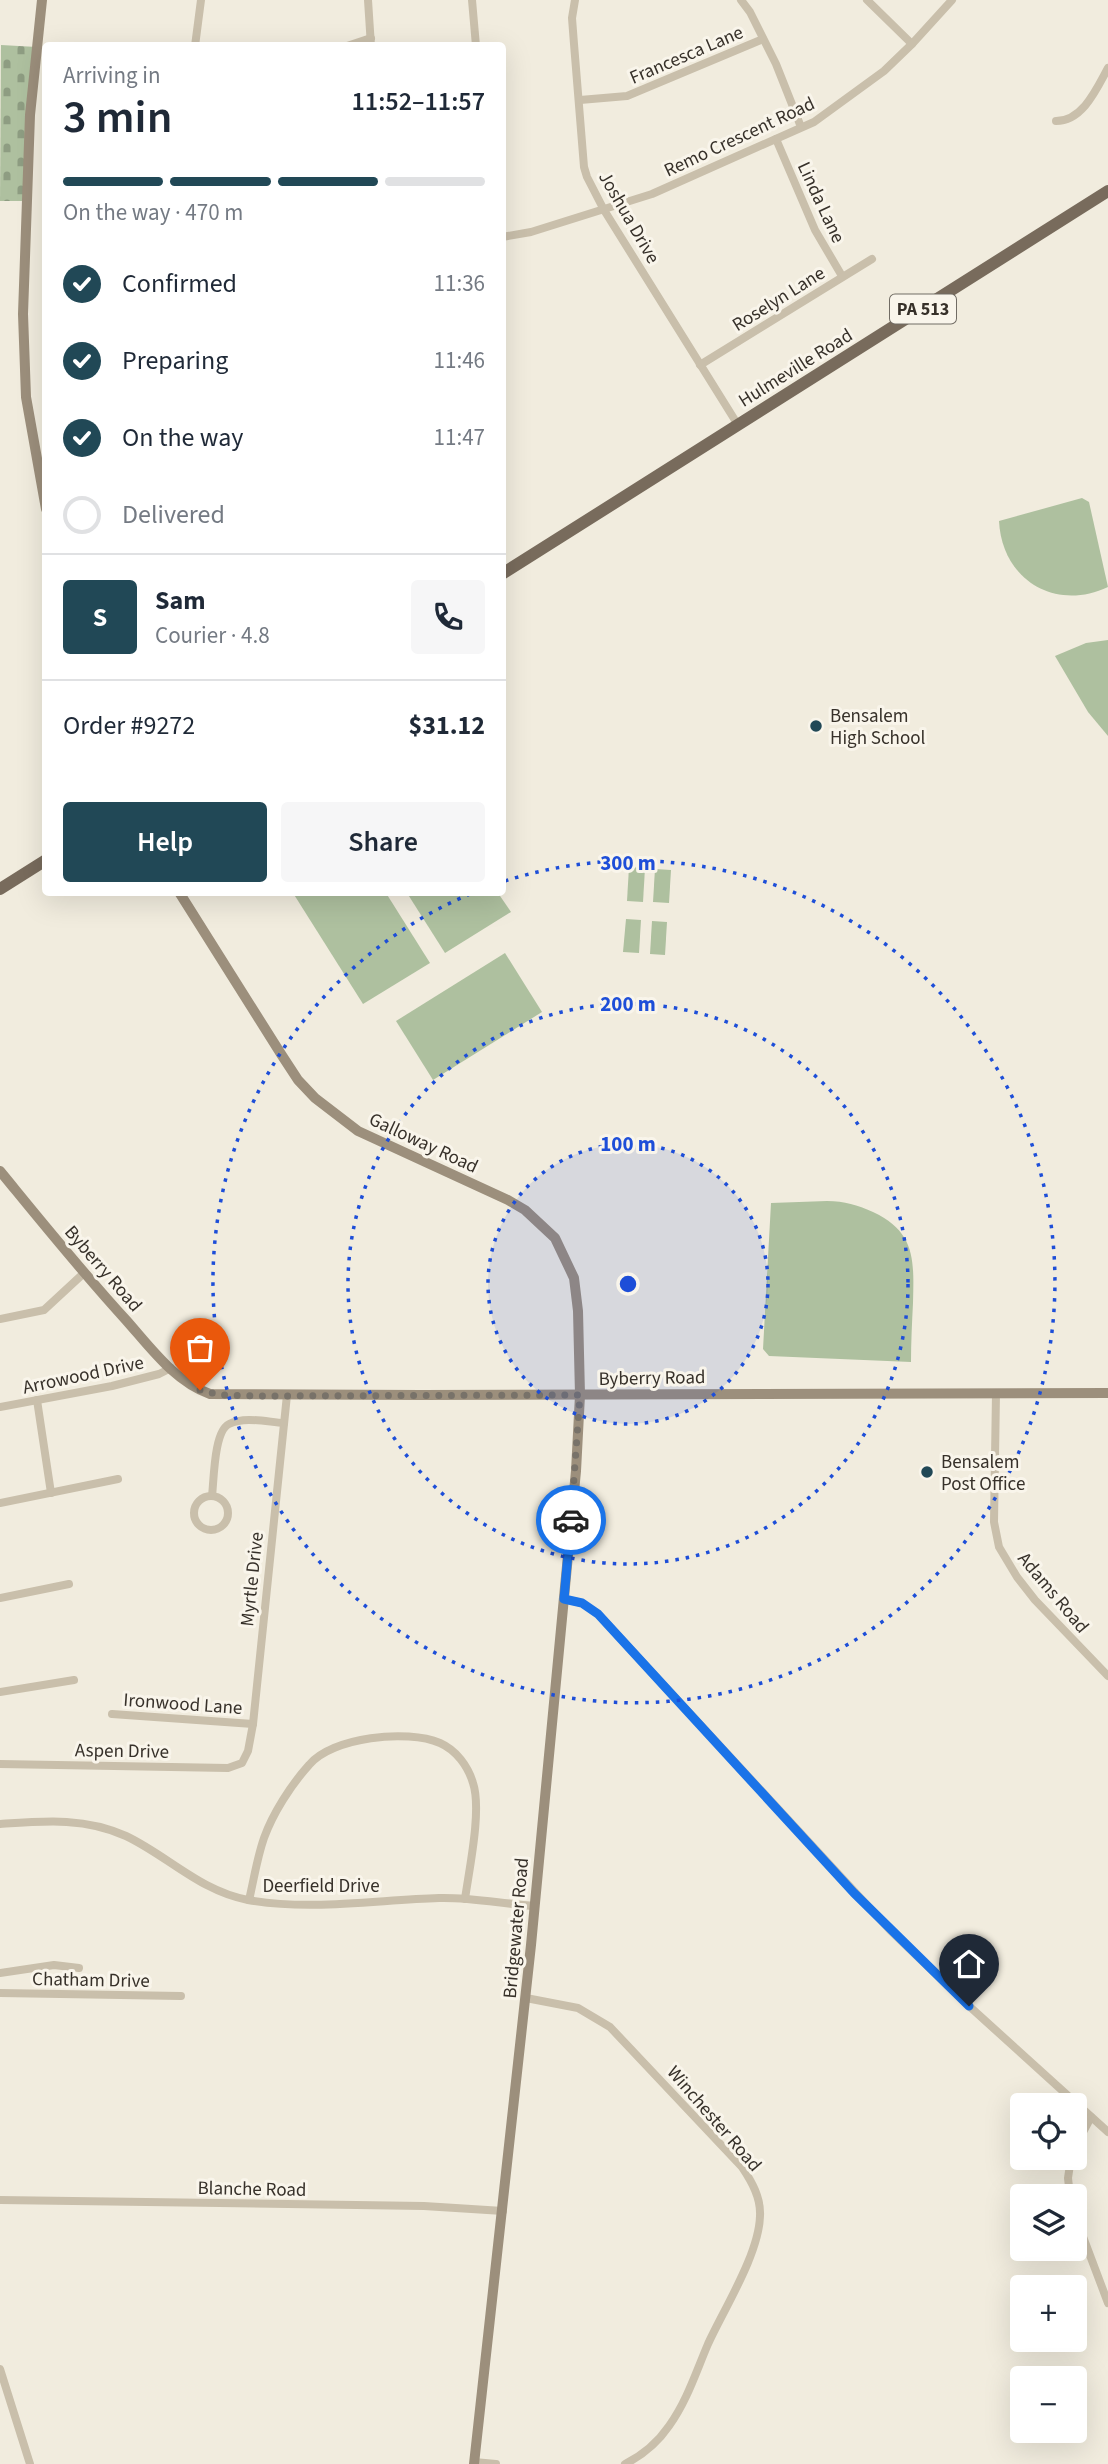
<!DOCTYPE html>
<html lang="en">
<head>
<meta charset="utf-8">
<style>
  :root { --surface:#fff; --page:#f6f6f7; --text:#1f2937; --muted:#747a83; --line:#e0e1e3; --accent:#214856 }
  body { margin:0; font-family:"Source Sans 3",sans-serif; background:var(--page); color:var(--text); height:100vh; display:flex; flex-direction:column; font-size:26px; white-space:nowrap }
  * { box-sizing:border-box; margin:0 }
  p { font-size:23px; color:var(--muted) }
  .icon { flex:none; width:38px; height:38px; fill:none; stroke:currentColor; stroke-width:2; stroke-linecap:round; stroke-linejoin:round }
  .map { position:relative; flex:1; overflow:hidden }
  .details { position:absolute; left:42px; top:42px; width:464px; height:854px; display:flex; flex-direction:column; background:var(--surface); border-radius:7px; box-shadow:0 7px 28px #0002 }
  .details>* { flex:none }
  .tools { position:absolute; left:1010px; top:2093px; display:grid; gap:14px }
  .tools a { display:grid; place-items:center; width:77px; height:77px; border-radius:7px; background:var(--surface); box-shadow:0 7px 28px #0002; font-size:35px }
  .pin { position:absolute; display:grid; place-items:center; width:60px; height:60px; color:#fff; margin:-72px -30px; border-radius:50% 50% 50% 0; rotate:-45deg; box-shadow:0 0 7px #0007 }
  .pin .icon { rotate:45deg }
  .courier { position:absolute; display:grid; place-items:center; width:70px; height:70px; margin:-35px; border:5px solid #1a73e8; border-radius:50%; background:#fff; color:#222; box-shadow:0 2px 9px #0007 }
  .headline em { font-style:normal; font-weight:600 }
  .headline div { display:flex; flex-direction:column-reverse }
  .headline { display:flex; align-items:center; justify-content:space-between; height:119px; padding:0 21px }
  h1 { font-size:46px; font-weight:600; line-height:52px }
  .bar { display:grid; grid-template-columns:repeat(4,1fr); gap:10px 7px; align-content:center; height:84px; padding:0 21px }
  .bar i { height:9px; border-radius:5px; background:var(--line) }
  .bar .on { background:var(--accent) }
  .bar p { grid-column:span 4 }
  .line { display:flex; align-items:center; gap:18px; padding:0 21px; border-top:2px solid var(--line) }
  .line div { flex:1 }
  .round { display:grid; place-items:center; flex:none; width:74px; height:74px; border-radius:7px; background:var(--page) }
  ol { padding:0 21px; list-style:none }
  li { display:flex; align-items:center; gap:21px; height:77px }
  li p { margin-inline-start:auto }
  li .icon { padding:7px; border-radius:50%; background:var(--accent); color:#fff; stroke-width:4 }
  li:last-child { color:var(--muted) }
  li i { width:38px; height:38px; border:4px solid var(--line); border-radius:50% }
  .primary-button { display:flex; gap:14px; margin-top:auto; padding:14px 21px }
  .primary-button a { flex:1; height:80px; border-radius:7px; background:var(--accent); color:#fff; font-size:28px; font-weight:600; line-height:80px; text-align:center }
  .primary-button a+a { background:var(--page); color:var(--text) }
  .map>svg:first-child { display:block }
  .grass { fill:#aec09f }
  .cemetery { fill:url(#cemetery-stones) }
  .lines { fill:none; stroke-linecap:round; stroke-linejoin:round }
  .street { stroke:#c9bfab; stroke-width:8 }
  .secondary { stroke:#9c8f7c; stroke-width:10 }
  .primary { stroke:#786b5c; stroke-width:12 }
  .done { stroke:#787269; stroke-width:7; stroke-dasharray:0 12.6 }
  .route { stroke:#1a73e8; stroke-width:9 }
  .ring { fill:none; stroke:#1d4ed8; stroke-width:3.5; stroke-dasharray:3.5 7 }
  .poi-dot { fill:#214856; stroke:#f9f5eb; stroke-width:2.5 }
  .labels { text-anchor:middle; stroke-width:6; stroke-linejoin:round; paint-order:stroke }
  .shield { fill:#f9f5eb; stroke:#716c64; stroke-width:2 }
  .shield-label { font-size:18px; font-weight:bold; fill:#37312a }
  .street-label { font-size:19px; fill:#37312a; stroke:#f9f5eb }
  .poi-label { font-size:19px; fill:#37312a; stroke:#f9f5eb; text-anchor:start }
  .centre { fill:#1d4ed8; stroke:#f9f5eb; stroke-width:3.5 }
  .ring-label { font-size:21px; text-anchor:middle; font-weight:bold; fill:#1d4ed8; stroke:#f9f5eb; stroke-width:6; stroke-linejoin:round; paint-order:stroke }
</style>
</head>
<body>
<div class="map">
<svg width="1108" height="2464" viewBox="0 0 1108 2464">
  <defs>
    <pattern id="cemetery-stones" width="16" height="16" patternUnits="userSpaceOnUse" patternTransform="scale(1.75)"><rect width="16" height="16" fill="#aec09f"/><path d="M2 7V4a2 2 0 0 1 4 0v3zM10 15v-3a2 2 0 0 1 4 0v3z" fill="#8e9d82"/></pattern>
  </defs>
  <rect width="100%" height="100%" fill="#f1ecde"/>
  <g class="grass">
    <path d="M1082,498l7,4 19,85c-53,25 -106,-7 -109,-66z"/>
    <polygon points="1108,640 1108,736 1088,712 1055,656 1086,643"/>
    <polygon points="629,867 645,868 643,902 627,901"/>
    <polygon points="655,869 671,870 669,903 653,902"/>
    <polygon points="293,893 386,893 430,963 363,1004"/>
    <polygon points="407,893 498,893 511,912 445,953"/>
    <polygon points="626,919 641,920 639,953 623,952"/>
    <polygon points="652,921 667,922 665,955 650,954"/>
    <polygon points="505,953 542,1012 433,1080 396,1021"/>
    <path d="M827,1201c18,0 30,4 46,11 43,20 41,49 40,91 -1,20 -2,39 -2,59l-142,-6 -6,-7 8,-146z"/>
  </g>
  <polygon class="cemetery" points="1,45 37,47 26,201 0,201"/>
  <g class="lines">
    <g class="street">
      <polyline points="368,0 371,46"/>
      <polyline points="472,0 476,46"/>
      <polyline points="575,0 572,18 574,44 584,167 587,177 604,210 738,425"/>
      <polyline points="741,0 750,12 776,64 801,127"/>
      <polyline points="867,0 912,44"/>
      <polyline points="195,46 201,0"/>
      <polyline points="347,46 371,38"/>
      <polyline points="580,100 627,96 763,39"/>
      <path d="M1056,121c27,0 41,-33 52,-53"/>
      <polyline points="776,139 815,230 842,276"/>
      <polyline points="502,237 531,232 652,194 814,122 884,71 912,44 952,0"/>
      <polyline points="700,365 872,259"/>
      <polyline points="0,1319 44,1310 84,1273"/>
      <polyline points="996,1393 994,1522 999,1547 1017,1577 1035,1600 1108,1676"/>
      <polyline points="37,1400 51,1493"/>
      <polyline points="0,1407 112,1386 159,1374 171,1368"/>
      <circle cx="211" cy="1513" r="17"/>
      <path d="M212,1496c2,-17 2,-65 17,-72 16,-8 38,-2 55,-1"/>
      <polyline points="0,1503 118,1479"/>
      <polyline points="0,1598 69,1584"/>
      <polyline points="564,1599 582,1603 598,1614 890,1930 969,2006 1108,2132"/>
      <polyline points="0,1692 74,1680"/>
      <polyline points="112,1714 253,1724"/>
      <polyline points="0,1764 228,1768 242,1763 248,1751 253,1724 287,1395"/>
      <path d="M0,1824c43,-3 85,-7 126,12 42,20 74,55 122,64 62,11 128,0 191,-2 32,-1 64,6 96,8"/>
      <path d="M249,1900c5,-21 8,-42 15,-62 9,-25 27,-53 45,-73 23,-28 98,-36 131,-22 16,7 28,23 33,40 9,27 -4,87 -8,116"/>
      <polyline points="0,1973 54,1965 79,1968"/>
      <polyline points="0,1993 181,1996"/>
      <path d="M526,1998l52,10 32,19 132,140c10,15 19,31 18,49 -1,38 -36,93 -52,128 -12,28 -21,57 -39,82 -11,16 -26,29 -44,38"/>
      <polyline points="1074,2149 1091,2117"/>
      <polyline points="1070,2196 1068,2178 1071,2158"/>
      <polyline points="0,2200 424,2206 503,2211"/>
      <polyline points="1074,2213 1108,2303"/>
      <polyline points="0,2369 30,2464"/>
      <polyline points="474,2462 496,2464"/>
    </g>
    <g class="secondary">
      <polyline points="42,0 30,115 23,314 26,397 46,509"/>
      <polyline points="179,892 281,1054 298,1080 315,1098 358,1131 508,1200 525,1210 555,1238 574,1278 578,1311 580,1395 576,1471 531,1945 474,2464"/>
      <path d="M0,1171c41,50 82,101 126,149 24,27 49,62 84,74l211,1 687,-2"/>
    </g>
    <g class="primary">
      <polyline points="502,574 1108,191"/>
      <polyline points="0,889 46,860"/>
    </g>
  </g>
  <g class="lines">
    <polyline class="done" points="200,1390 221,1395 258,1396 580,1395 571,1520"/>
    <polyline class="route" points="571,1520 564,1599 582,1603 598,1614 854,1893 969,2006"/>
  </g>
  <circle cx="628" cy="1284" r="140" fill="#1d4ed8" fill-opacity=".12"/>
  <g class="ring">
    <circle cx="628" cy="1284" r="140"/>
    <circle cx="628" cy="1284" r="280"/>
    <path d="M505 881A421 421 0 1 1 470 894"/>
  </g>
  <g class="poi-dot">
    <circle cx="816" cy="726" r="7"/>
    <circle cx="927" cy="1472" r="7"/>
  </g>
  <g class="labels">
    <rect class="shield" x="890" y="294.5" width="66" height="29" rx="5"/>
    <g class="shield-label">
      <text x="923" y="315">PA 513</text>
    </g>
    <g class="street-label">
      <text transform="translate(686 54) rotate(-23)" y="7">Francesca Lane</text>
      <text transform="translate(739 136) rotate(-25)" y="7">Remo Crescent Road</text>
      <text transform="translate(822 202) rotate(65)" y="7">Linda Lane</text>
      <text transform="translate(630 217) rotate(60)" y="7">Joshua Drive</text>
      <text transform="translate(778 298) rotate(-32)" y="7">Roselyn Lane</text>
      <text transform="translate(795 367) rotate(-32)" y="7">Hulmeville Road</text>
      <text transform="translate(424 1142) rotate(25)" y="7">Galloway Road</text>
      <text transform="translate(104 1268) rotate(49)" y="7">Byberry Road</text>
      <text transform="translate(83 1374) rotate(-12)" y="7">Arrowood Drive</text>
      <text transform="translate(652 1377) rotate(-1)" y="7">Byberry Road</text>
      <text transform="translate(251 1579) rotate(-84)" y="7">Myrtle Drive</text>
      <text transform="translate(1054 1592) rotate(50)" y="7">Adams Road</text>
      <text transform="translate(183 1703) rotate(4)" y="7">Ironwood Lane</text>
      <text transform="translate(122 1750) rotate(1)" y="7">Aspen Drive</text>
      <text x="321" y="1892">Deerfield Drive</text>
      <text transform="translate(515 1928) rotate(-85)" y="7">Bridgewater Road</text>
      <text transform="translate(91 1979) rotate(1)" y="7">Chatham Drive</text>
      <text transform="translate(715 2118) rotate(49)" y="7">Winchester Road</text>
      <text transform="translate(252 2188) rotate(1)" y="7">Blanche Road</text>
    </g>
    <g class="poi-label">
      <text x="830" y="722">Bensalem<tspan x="830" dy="22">High School</tspan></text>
      <text x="941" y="1468">Bensalem<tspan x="941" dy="22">Post Office</tspan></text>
    </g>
  </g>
  <circle cx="628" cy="1284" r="10" class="centre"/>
  <g class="ring-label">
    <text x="628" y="870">300 m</text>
    <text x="628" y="1011">200 m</text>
    <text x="628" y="1151">100 m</text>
  </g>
</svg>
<div class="tools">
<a><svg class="icon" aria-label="locate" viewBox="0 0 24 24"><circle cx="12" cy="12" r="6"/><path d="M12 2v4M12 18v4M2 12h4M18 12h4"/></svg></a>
<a><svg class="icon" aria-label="layers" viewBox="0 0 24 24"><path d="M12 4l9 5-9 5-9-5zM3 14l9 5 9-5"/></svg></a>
<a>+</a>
<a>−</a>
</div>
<div class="pin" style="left:200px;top:1390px;background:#ea580c"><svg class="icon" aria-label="bag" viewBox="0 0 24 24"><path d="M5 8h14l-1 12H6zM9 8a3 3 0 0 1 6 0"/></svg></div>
<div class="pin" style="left:969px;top:2006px;background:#1f2937"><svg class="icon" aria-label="home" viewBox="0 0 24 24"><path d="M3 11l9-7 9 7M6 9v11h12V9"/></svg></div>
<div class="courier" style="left:571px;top:1520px"><svg class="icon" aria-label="car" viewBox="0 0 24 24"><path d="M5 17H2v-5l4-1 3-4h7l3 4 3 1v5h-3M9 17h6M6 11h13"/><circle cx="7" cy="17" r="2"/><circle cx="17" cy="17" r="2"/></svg></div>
<section class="details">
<div class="headline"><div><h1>3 min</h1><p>Arriving in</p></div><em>11:52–11:57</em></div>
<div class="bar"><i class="on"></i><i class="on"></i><i class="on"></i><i></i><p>On the way · 470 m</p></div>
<ol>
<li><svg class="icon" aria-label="check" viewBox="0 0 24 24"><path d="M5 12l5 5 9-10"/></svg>Confirmed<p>11:36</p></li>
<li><svg class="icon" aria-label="check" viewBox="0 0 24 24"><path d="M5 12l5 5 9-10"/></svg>Preparing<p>11:46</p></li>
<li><svg class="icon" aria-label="check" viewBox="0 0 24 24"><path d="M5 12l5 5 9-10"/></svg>On the way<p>11:47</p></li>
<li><i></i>Delivered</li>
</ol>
<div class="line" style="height:126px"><b class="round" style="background:var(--accent);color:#fff">S</b><div><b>Sam</b><p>Courier · 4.8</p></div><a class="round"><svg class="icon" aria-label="phone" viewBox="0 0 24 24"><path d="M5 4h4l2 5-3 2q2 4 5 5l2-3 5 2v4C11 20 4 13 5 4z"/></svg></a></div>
<div class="line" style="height:91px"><div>Order #9272</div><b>$31.12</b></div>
<div class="primary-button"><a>Help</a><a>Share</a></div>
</section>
</div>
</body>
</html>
